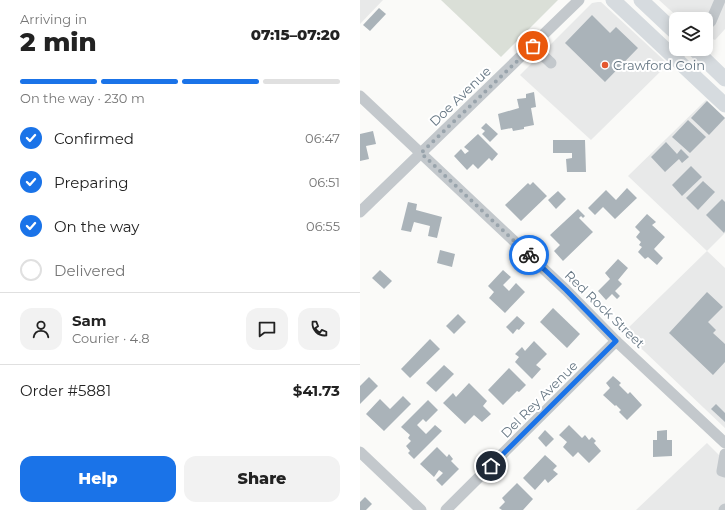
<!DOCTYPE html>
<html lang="en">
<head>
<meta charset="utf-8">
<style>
  :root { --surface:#fff; --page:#f2f2f2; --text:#222; --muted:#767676; --line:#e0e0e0; --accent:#1a73e8 }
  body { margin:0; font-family:Montserrat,sans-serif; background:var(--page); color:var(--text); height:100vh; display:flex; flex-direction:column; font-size:15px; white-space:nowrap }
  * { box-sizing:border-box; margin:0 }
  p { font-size:13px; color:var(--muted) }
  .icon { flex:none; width:22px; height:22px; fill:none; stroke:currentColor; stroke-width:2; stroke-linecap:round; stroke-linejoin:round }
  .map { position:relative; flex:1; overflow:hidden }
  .details { display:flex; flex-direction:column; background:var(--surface); width:360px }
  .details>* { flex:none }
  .tools { position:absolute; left:309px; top:12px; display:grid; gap:8px }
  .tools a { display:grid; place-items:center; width:44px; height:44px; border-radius:8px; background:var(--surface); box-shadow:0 2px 10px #0003; font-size:20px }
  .pin { position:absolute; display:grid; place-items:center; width:34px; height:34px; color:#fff; margin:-17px; border:2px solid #fff; border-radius:50%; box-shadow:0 1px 4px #0007 }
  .courier { position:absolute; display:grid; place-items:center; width:40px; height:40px; margin:-20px; border:3px solid #1a73e8; border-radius:50%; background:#fff; color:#222; box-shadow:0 1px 5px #0007 }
  .headline em { font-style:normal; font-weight:800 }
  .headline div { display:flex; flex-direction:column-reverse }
  .headline { display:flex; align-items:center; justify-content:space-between; height:68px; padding:0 20px }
  h1 { font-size:26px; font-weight:800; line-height:30px }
  .bar { display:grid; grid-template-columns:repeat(4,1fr); gap:6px 4px; align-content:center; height:48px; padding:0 20px }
  .bar i { height:5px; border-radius:3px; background:var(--line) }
  .bar .active { background:var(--accent) }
  .bar p { grid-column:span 4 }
  .line { display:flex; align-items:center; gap:10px; padding:0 20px; border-top:1px solid var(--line) }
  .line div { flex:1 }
  .round { display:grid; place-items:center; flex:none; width:42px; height:42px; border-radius:12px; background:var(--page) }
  ol { padding:0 20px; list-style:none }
  li { display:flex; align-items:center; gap:12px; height:44px }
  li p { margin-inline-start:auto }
  li .icon { padding:4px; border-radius:50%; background:var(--accent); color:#fff; stroke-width:4 }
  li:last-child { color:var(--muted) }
  li i { width:22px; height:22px; border:2px solid var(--line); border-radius:50% }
  .button { display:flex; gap:8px; margin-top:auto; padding:8px 20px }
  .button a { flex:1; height:46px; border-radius:12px; background:var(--accent); color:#fff; font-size:16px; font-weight:800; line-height:46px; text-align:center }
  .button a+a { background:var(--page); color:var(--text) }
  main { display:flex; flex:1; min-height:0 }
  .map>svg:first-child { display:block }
  .built { fill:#e8e9e9 }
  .green { fill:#dadfd7 }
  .building { fill:#aab3b9 }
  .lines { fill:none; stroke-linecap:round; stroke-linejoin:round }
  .minor { stroke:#c3c8cc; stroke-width:11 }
  .major { stroke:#d6dbdf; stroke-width:15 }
  .done { stroke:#99a4ac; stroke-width:4; stroke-dasharray:0 7.2 }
  .route { stroke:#1a73e8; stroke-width:5 }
  .poi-dot { fill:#e4572e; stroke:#fff; stroke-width:1.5 }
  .labels { text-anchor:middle; stroke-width:4; stroke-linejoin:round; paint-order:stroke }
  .poi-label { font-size:13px; fill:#657683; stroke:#fff; text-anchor:start }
  .street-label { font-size:13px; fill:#657683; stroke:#fff }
</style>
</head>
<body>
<main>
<section class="details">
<div class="headline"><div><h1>2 min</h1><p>Arriving in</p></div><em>07:15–07:20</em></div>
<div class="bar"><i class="active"></i><i class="active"></i><i class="active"></i><i></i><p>On the way · 230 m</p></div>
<ol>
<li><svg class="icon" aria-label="check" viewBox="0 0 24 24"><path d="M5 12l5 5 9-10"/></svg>Confirmed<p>06:47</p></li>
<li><svg class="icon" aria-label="check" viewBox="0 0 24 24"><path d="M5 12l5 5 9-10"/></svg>Preparing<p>06:51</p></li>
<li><svg class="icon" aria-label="check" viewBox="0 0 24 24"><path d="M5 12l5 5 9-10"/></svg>On the way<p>06:55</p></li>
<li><i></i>Delivered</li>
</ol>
<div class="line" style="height:72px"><a class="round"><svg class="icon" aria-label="person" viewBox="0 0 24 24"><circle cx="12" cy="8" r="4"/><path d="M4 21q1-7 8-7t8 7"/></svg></a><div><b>Sam</b><p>Courier · 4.8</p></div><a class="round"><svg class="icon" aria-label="chat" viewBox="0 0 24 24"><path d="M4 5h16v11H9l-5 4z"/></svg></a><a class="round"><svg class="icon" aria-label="phone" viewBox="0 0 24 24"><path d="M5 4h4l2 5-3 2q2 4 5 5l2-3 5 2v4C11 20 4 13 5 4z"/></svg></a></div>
<div class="line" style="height:52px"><div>Order #5881</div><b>$41.73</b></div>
<div class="button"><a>Help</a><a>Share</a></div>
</section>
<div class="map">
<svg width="365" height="510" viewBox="0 0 365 510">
  <rect width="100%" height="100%" fill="#fafaf8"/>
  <g class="built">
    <polygon points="0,0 23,0 0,24"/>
    <polygon points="299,0 365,0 365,29 355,40 346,36 346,19 320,19"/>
    <polygon points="238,2 241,2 308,64 231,140 160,75 232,3"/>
    <polygon points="346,100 365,118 365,233 347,251 365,268 365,428 264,332 347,251 268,176"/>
    <polygon points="347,443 365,461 365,510 276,510"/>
  </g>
  <polygon class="green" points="81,0 198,0 141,57"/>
  <g class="building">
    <polygon points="19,8 26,14 10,31 3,25"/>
    <polygon points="232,15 250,33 256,27 278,48 245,82 205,43"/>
    <polygon points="174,92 176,107 171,108 174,125 164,127 164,129 153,131 152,128 141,130 138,114 159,108 157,99 166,98 166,94"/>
    <polygon points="347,101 365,118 349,135 331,118"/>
    <polygon points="328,120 346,137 330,153 312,137"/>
    <polygon points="126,123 138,134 130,142 122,134 125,131 121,128"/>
    <polygon points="13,131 16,144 6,146 9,159 0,161 0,134"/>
    <polygon points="118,134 138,154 132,161 129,158 118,169 113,164 107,170 94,156 101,149 105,154 109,151 104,147"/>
    <polygon points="193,140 225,140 226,172 207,172 206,159 212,158 212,153 193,153"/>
    <polygon points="306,142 317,154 321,149 329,157 322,163 319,159 305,172 291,157"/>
    <polygon points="331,166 342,177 322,196 312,185"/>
    <polygon points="343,181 355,192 338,210 326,198"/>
    <polygon points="173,182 187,196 161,221 145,205 168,183 170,185"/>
    <polygon points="267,188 277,198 255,219 243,207 235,215 228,208 246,190 256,200"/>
    <polygon points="198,191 206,199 196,209 188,200"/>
    <polygon points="362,199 365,202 365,231 364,233 346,215"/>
    <polygon points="48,202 57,204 56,210 82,217 77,238 68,236 70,226 54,222 51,232 41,230"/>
    <polygon points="218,209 225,216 223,218 221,216 219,218 233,232 203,261 194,251 200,245 190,235"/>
    <polygon points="287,214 296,222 292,225 305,237 294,249 303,258 297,265 288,257 285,259 278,252 282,247 279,245 281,242 276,237 280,232 275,227"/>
    <polygon points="80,250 95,254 92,267 77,263"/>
    <polygon points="258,259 268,268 258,280 262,284 255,291 260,296 257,299 252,294 246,300 238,291 250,279 245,273"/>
    <polygon points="20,270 32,281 24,289 12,278"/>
    <polygon points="143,270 151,277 143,285 149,291 156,283 165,292 145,313 129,298 134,292 128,286"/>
    <polygon points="347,292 363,307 348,322 356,330 353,333 365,344 365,362 353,375 309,333"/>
    <polygon points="193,308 220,334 207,348 180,322"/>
    <polygon points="98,314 106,322 94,334 86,326"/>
    <polygon points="157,316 165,323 159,330 157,329 153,334 146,327"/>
    <polygon points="70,339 80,349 50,378 41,369"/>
    <polygon points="174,341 187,354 176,365 181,369 172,379 155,362 159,357 155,354 162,347 165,351"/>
    <polygon points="84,365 94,374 76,392 66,383"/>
    <polygon points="149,368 166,385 159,392 157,391 143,405 128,390"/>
    <polygon points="253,376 261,383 259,385 268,394 270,392 282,405 267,420 259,412 261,410 256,405 255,406 243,395 250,388 246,383"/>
    <polygon points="9,377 18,386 0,404 0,386"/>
    <polygon points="109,383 127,401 123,406 131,414 122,422 114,415 105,424 83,403 93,393 96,397"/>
    <polygon points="43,396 51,404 24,431 6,414 20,399 30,409"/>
    <polygon points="68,400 78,410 66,422 63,419 57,425 66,434 75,425 82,431 54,459 48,453 50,451 46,446 51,441 48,438 50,435 41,427"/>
    <polygon points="356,404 365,413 365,422 351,409"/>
    <polygon points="209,425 222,438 225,435 229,440 232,437 236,441 234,443 241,451 229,463 218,452 213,457 203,447 207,442 199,435"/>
    <polygon points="185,430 194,439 186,447 178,438"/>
    <polygon points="307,430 307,440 312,440 312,456 293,457 293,440 297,440 297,431"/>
    <polygon points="77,447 87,457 89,454 93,459 91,461 99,469 82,486 76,480 83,473 79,470 74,477 60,464"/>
    <polygon points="185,455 197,466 193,470 198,474 188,483 185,479 175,490 163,478"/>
    <polygon points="157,483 173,499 163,510 142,510 139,508 145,502 142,498"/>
    <polygon points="5,497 12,504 6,510 0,510 0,502"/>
  </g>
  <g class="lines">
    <g class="minor">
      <polyline points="346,26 351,21 360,0"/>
      <polyline points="173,46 191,63"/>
      <polyline points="315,58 324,49"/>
      <polyline points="0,96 206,290 256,341 365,443"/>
      <polyline points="0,212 219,0"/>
      <polyline points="0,452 61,510"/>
      <polyline points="365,454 362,471 365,472"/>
      <polyline points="86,510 256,341"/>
      <polyline points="364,510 365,509"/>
    </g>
    <g class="major">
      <polyline points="253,0 365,105"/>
      <polyline points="281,0 316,33"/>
      <polyline points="334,49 365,79"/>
    </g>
  </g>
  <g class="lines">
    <polyline class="done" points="169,255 61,153 173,46"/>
    <polyline class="route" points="131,466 256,341 206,290 169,255"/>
  </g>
  <circle class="poi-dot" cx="245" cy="65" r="4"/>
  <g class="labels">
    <g class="poi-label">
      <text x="253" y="70">Crawford Coin</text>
    </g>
    <g class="street-label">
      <text transform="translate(100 96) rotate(-44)" y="5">Doe Avenue</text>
      <text transform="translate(245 309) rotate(44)" y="5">Red Rock Street</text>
      <text transform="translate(179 399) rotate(-45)" y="5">Del Rey Avenue</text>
    </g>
  </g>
</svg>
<div class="tools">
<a><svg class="icon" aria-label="layers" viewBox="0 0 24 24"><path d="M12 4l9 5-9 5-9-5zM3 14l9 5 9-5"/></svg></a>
</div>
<div class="pin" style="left:173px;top:46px;background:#ea580c"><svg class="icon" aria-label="bag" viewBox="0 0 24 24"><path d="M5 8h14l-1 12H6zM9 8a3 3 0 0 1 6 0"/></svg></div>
<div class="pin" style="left:131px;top:466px;background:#1f2937"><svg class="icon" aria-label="home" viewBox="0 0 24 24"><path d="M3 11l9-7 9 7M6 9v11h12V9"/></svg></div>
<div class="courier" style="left:169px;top:255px"><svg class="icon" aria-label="bike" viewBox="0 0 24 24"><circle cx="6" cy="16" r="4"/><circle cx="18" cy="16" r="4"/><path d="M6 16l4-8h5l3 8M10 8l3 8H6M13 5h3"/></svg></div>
</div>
</main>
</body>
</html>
